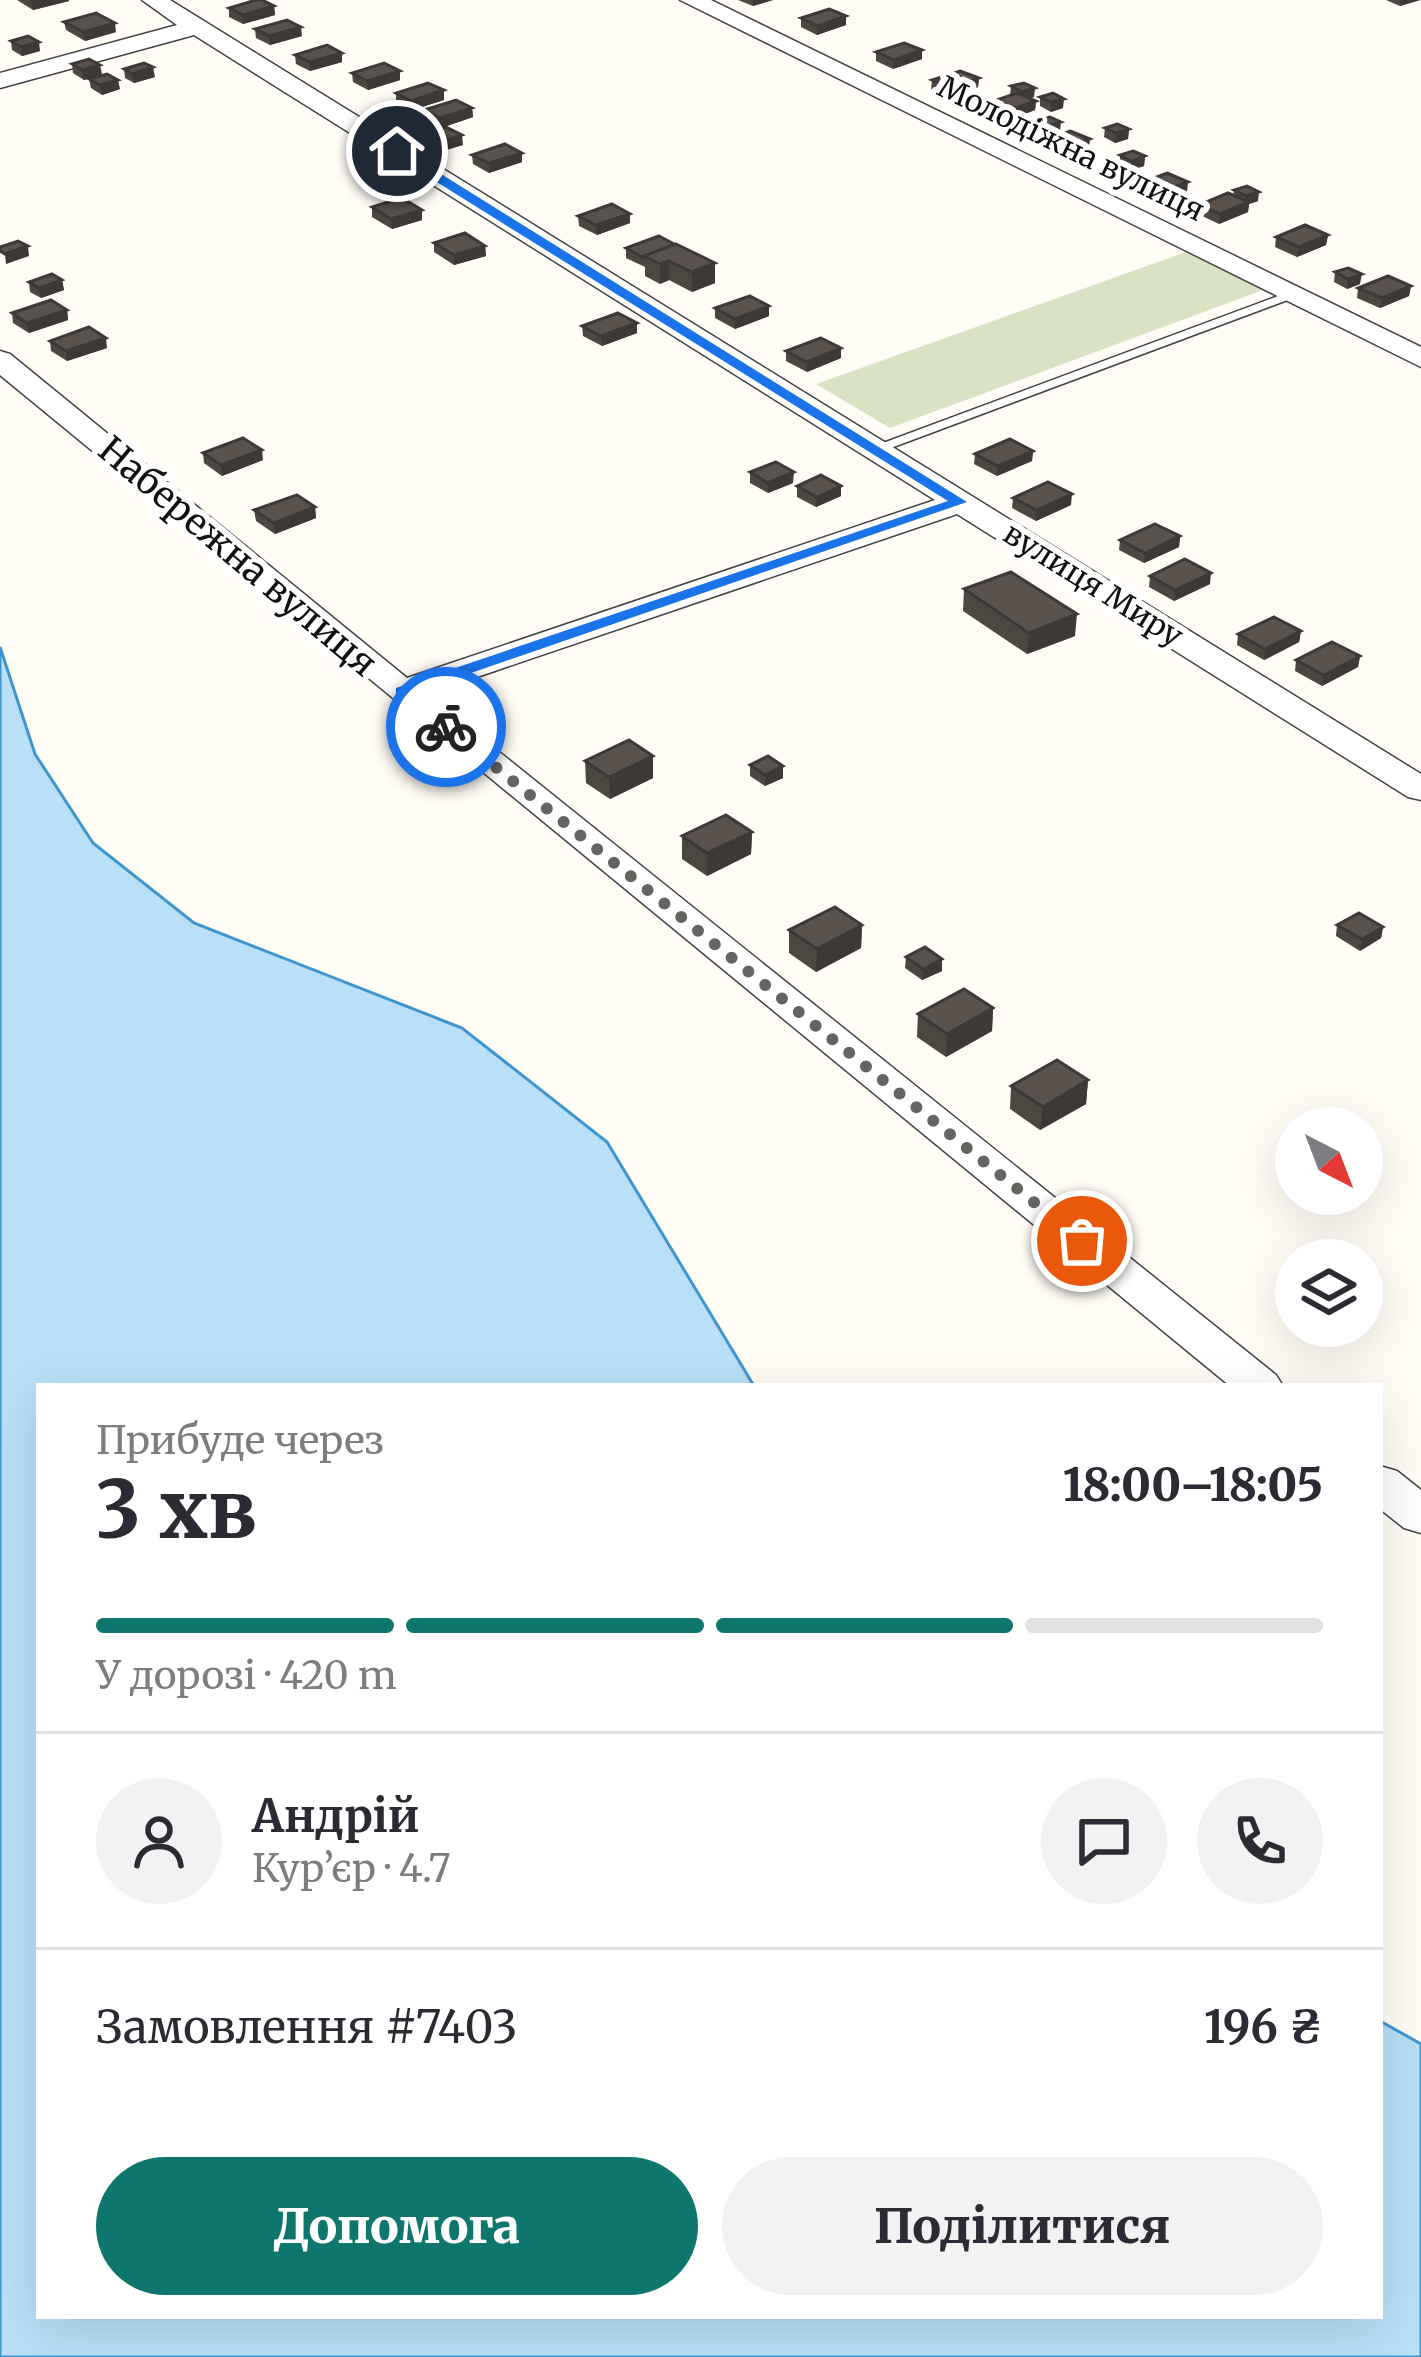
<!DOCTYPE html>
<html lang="uk">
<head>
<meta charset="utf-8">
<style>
  :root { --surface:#fff; --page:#f2f2f3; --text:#2b2b33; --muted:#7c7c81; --line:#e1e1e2; --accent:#0f766e }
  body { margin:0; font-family:Merriweather,serif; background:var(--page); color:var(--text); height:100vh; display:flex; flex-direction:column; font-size:45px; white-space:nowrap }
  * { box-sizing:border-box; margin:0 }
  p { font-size:39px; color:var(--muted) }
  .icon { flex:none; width:66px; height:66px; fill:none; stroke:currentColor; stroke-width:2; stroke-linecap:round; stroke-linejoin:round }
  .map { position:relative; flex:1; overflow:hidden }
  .panel { position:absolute; left:36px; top:1383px; width:1347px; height:936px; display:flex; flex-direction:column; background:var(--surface); border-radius:0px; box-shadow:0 12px 48px #0002 }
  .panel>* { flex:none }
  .needle { width:78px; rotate:138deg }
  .tools { position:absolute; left:1275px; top:1107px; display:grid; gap:24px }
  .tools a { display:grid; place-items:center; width:108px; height:108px; border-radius:50%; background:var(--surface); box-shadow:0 12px 48px #0002; font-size:60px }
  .pin { position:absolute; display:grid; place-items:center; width:102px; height:102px; color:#fff; margin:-51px; border:6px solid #fff; border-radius:50%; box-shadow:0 3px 12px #0007 }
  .courier { position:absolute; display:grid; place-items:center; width:120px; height:120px; margin:-60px; border:9px solid #1a73e8; border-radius:50%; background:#fff; color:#222; box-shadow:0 3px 15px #0007 }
  .summary em { font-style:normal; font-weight:800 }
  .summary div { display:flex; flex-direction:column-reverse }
  .summary { display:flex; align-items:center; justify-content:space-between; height:204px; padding:0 60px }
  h1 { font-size:78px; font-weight:800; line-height:90px }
  .bar { display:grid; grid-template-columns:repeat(4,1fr); gap:18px 12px; align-content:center; height:144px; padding:0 60px }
  .bar i { height:15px; border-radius:9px; background:var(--line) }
  .bar .active { background:var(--accent) }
  .bar p { grid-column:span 4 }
  .line { display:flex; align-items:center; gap:30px; padding:0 60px; border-top:3px solid var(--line) }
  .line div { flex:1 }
  .round { display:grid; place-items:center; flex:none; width:126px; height:126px; border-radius:63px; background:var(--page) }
  .primary-button { display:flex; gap:24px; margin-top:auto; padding:24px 60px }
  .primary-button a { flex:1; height:138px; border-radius:72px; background:var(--accent); color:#fff; font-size:48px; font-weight:800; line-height:138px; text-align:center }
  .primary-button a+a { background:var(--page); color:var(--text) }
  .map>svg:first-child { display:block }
  .cemetery { fill:#d9e3c4 }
  .water { fill:#b9e0f7; stroke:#3f96cf; stroke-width:3 }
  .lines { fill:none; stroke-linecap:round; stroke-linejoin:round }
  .service-casing { stroke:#444; stroke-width:3 }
  .minor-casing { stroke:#444; stroke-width:3 }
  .service { fill:#fff; fill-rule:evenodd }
  .minor { fill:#fff; fill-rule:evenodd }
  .wall { fill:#4d4742 }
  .shaded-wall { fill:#3f3936 }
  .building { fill:#5a524d; stroke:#3f3936; stroke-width:3 }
  .route { fill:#1a73e8 }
  .done { stroke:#646461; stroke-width:12; stroke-dasharray:0 21.6 }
  .labels { text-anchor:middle; stroke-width:12; stroke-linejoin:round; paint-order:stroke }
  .far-street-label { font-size:30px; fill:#111; stroke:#fff }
  .street-label { font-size:36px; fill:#111; stroke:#fff }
</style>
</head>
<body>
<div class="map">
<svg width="1421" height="2357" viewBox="0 0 1421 2357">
  <rect width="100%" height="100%" fill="#fffdf5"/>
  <polygon class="cemetery" points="1186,252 1263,290 890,428 816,384"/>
  <polygon class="water" points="0,647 35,754 93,843 194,923 462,1028 607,1142 754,1386 39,1386 39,2316 1380,2316 1380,2021 1421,2044 1421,2357 0,2357"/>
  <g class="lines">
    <g class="service-casing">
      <polygon id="service" points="1289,292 1301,295 880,452 867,449"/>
    </g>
    <g class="minor-casing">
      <g id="minor">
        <polygon points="142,0 170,0 1421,774 1421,800 1408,797 957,514 427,694 1276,1375 1283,1386 1230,1386 0,375 0,351 10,354 407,678 935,500 194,35 0,88 0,73 177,25"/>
        <polygon points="680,0 711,0 1421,347 1421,367"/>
        <polygon points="1380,1466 1397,1471 1421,1490 1421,1533 1404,1528 1380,1509"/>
      </g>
    </g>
    <use href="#service" class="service"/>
    <use href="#minor" class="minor"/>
  </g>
  <g class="wall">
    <polygon points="17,0 69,0 69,1 33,10"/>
    <polygon points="738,0 773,0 753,6"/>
    <polygon points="1386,0 1420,0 1400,6"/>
    <polygon points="274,6 275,15 243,24 229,17 229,8"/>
    <polygon points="801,18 846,25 817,35 801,27"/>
    <polygon points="64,22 116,32 85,41 66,30"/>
    <polygon points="255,29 302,36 270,45 256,38"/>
    <polygon points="11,41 40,51 22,56 12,50"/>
    <polygon points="876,52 922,59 893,69 876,61"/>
    <polygon points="342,53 342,62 310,71 296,64 295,55"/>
    <polygon points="72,64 102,74 84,80 73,73"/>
    <polygon points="124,69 155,77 134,83 125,78"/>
    <polygon points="400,71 400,80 368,90 353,82 352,73"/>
    <polygon points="979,78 978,87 949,97 931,90 932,80"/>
    <polygon points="89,79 120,89 102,95 91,88"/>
    <polygon points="1011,86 1034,97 1029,98 1036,101 1035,110 1006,121 988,113 988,103 1010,95"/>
    <polygon points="444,90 444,100 412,110 396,102 396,93"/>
    <polygon points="1040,97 1063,108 1051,112 1040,106"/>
    <polygon points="472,108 473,117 441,128 425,120 424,110"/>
    <polygon points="1036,121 1060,131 1047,135 1036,130"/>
    <polygon points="1105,128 1129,129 1128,139 1115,143 1104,137"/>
    <polygon points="413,137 463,145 429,155 413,147"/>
    <polygon points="1041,142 1089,149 1060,159 1040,151"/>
    <polygon points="472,155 522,162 489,173 473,164"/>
    <polygon points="1120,155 1145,156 1144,166 1131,170 1120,164"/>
    <polygon points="1138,184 1187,192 1158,203 1137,194"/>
    <polygon points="1234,190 1258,201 1249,204 1248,212 1219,224 1198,214 1199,205 1233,195"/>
    <polygon points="372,207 422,220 392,229 372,217"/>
    <polygon points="578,216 630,223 597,235 579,226"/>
    <polygon points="1328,235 1326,245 1297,257 1275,247 1276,237"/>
    <polygon points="659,236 715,283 692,292 669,280 660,284 645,276 645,267 626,258 626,248"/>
    <polygon points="434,243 485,246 486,256 454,265 434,252"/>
    <polygon points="1335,272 1360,284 1347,289 1334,282"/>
    <polygon points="62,280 64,290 41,298 30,292 29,282"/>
    <polygon points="1411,286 1409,296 1380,308 1357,298 1358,288"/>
    <polygon points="769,306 769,316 735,329 715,318 715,308"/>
    <polygon points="67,310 68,320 29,333 13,323 12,313"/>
    <polygon points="582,326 637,333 602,346 583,336"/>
    <polygon points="50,341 107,348 67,361 51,351"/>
    <polygon points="786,351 841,358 807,372 786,361"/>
    <polygon points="1033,451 1032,461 997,476 974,464 975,454"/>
    <polygon points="203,453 263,460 222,476 204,463"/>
    <polygon points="750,472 793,483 768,493 750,483"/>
    <polygon points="797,486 841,486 841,496 816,507 797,497"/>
    <polygon points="1013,498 1071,505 1036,521 1012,508"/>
    <polygon points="315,507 316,518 275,534 256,521 254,510"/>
    <polygon points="1180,536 1179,547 1144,563 1119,550 1120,540"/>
    <polygon points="1150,576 1210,584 1174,601 1149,587"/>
    <polygon points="964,589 1075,636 1027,654 963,611"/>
    <polygon points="1301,631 1299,642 1264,660 1237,645 1238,634"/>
    <polygon points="1360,656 1358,667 1322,686 1295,671 1296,660"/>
    <polygon points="653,756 653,778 610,799 586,783 585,761"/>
    <polygon points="750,765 783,778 765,786 750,776"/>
    <polygon points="752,832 751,854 707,876 682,859 682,836"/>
    <polygon points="862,925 861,948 816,972 789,953 789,930"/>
    <polygon points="1337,925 1383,927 1381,938 1360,951 1336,936"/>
    <polygon points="906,957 942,971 922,980 905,968"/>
    <polygon points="993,1008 992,1031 946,1057 917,1037 918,1014"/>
    <polygon points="1088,1080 1086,1104 1040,1130 1010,1109 1011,1086"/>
  </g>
  <g class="shaded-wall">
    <polygon points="31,0 69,0 69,1 33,10"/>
    <polygon points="753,0 773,0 753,6"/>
    <polygon points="1401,0 1420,0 1400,6"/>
    <polygon points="274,6 275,15 243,24 243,15"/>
    <polygon points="846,16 846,25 817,35 818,26"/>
    <polygon points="115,23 116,32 85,41 84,32"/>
    <polygon points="301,27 302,36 270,45 269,36"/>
    <polygon points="39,42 40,51 22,56 21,47"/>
    <polygon points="922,50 922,59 893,69 894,60"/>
    <polygon points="342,53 342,62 310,71 310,62"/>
    <polygon points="100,65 102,74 84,80 82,70"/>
    <polygon points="153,67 155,77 134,83 132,74"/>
    <polygon points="400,71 400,80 368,90 367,81"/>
    <polygon points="979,78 978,87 949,97 950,88"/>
    <polygon points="118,80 120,89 102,95 100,85"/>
    <polygon points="1035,88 1034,97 1021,101 1022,92"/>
    <polygon points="444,90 444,100 412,110 411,101"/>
    <polygon points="1064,99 1063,108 1051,112 1051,102"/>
    <polygon points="1036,101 1035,110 1006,121 1007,111"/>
    <polygon points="472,108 473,117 441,128 440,118"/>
    <polygon points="1061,122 1060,131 1047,135 1048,126"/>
    <polygon points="1129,129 1128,139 1115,143 1116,133"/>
    <polygon points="462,135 463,145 429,155 429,146"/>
    <polygon points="1090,139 1089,149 1060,159 1060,150"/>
    <polygon points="522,153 522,162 489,173 489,163"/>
    <polygon points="1145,156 1144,166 1131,170 1132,161"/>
    <polygon points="1188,182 1187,192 1158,203 1159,193"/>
    <polygon points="1259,192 1258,201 1249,204 1248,212 1219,224 1220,214 1245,204 1246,196"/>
    <polygon points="422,210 422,220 392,229 391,219"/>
    <polygon points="630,214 630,223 597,235 596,225"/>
    <polygon points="1328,235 1326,245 1297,257 1299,247"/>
    <polygon points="28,246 29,256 6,264 5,254"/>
    <polygon points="485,246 486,256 454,265 454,255"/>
    <polygon points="669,261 669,280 660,284 660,264"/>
    <polygon points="715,263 715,283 692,292 692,272"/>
    <polygon points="1362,274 1360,284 1347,289 1348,279"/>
    <polygon points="62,280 64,290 41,298 39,288"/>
    <polygon points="1411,286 1409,296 1380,308 1382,298"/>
    <polygon points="769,306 769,316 735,329 735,319"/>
    <polygon points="67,310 68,320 29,333 27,323"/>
    <polygon points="637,323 637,333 602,346 601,336"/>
    <polygon points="106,338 107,348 67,361 66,351"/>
    <polygon points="841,348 841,358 807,372 807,362"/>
    <polygon points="262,450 263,460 222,476 221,465"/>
    <polygon points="1033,451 1032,461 997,476 998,466"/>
    <polygon points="794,472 793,483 768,493 768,483"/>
    <polygon points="841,486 841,496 816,507 817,497"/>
    <polygon points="1072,494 1071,505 1036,521 1037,510"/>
    <polygon points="315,507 316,518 275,534 274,523"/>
    <polygon points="1180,536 1179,547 1144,563 1145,553"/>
    <polygon points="1211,573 1210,584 1174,601 1175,590"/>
    <polygon points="1077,614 1075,636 1027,654 1029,633"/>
    <polygon points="1301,631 1299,642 1264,660 1265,649"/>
    <polygon points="1360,656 1358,667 1322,686 1324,675"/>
    <polygon points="653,756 653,778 610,799 609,777"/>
    <polygon points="783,766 783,778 765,786 765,775"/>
    <polygon points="752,832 751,854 707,876 707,853"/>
    <polygon points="862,925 861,948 816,972 817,949"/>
    <polygon points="1383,927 1381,938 1360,951 1362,939"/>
    <polygon points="942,959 942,971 922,980 923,969"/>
    <polygon points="993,1008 992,1031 946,1057 947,1034"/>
    <polygon points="1088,1080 1086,1104 1040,1130 1043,1107"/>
  </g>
  <g class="building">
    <polygon points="256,0 262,0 274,6 243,15 229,8"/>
    <polygon points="829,9 846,16 818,26 801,18"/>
    <polygon points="96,13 115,23 84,32 64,22"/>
    <polygon points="287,20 301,27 269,36 255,29"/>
    <polygon points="28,36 39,42 21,47 11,41"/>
    <polygon points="904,43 922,50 894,60 876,52"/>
    <polygon points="327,45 342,53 310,62 295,55"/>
    <polygon points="89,59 100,65 82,70 72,64"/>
    <polygon points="144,63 153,67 132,74 124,69"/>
    <polygon points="384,63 400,71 367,81 352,73"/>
    <polygon points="960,71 979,78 950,88 932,80"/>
    <polygon points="107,74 118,80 100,85 89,79"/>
    <polygon points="428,83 444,90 411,101 396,93"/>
    <polygon points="1024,83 1035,88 1022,92 1011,86"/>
    <polygon points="1017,93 1036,101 1007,111 988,103"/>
    <polygon points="1053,93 1064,99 1051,102 1040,97"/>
    <polygon points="456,100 472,108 440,118 424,110"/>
    <polygon points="1050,117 1061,122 1048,126 1036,121"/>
    <polygon points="1117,124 1129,129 1116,133 1105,128"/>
    <polygon points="446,127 462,135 429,146 413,137"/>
    <polygon points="1070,131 1090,139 1060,150 1041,142"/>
    <polygon points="505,144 522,153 489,163 472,155"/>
    <polygon points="1133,151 1145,156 1132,161 1120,155"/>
    <polygon points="1167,173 1188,182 1159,193 1138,184"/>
    <polygon points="1247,186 1259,192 1246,196 1234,190"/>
    <polygon points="1228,193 1249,202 1220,214 1199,205"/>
    <polygon points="402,198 422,210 391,219 372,207"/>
    <polygon points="612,204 630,214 596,225 578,216"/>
    <polygon points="1305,225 1328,235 1299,247 1276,237"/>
    <polygon points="465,233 485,246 454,255 434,243"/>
    <polygon points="659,236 676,245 644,258 626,248"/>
    <polygon points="18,241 28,246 5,254 0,251 0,247"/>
    <polygon points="676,244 715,263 692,272 669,261 660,264 644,256"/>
    <polygon points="1348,268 1362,274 1348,279 1335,272"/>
    <polygon points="52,274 62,280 39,288 29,282"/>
    <polygon points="1388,276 1411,286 1382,298 1358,288"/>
    <polygon points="750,296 769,306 735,319 715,308"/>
    <polygon points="51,300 67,310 27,323 12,313"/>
    <polygon points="618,313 637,323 601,336 582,326"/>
    <polygon points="89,327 106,338 66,351 50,341"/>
    <polygon points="821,338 841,348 807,362 786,351"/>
    <polygon points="243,438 262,450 221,465 203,453"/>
    <polygon points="1010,439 1033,451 998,466 975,454"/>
    <polygon points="776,462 794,472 768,483 750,472"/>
    <polygon points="821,475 841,486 817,497 797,486"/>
    <polygon points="1048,482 1072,494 1037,510 1013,498"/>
    <polygon points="297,495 315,507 274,523 254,510"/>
    <polygon points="1155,524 1180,536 1145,553 1120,540"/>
    <polygon points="1185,559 1211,573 1175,590 1150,576"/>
    <polygon points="1011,572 1077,614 1029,633 964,589"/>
    <polygon points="1274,617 1301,631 1265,649 1238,634"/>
    <polygon points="1332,642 1360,656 1324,675 1296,660"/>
    <polygon points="629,740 653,756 609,777 585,761"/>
    <polygon points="768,756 783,766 765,775 750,765"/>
    <polygon points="726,815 752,832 707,853 682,836"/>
    <polygon points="835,907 862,925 817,949 789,930"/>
    <polygon points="1359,913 1383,927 1362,939 1337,925"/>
    <polygon points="925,947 942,959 923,969 906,957"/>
    <polygon points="964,989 993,1008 947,1034 918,1014"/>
    <polygon points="1057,1060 1088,1080 1043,1107 1011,1086"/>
  </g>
  <polygon class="route" points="392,149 401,149 967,502 413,693 454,727 440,731 396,695 396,688 948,501 392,154"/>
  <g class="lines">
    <polyline class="done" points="446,727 1082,1241"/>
  </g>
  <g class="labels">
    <g class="far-street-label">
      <text transform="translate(1071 149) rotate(26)" y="10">Молодіжна вулиця</text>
      <text transform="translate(1093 585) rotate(32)" y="10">вулиця Миру</text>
    </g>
    <g class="street-label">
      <text transform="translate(238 556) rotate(40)" y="13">Набережна вулиця</text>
    </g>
  </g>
</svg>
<div class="tools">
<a><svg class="needle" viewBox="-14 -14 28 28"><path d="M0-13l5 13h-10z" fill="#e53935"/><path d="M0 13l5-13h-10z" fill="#7c7c81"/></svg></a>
<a><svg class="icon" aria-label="layers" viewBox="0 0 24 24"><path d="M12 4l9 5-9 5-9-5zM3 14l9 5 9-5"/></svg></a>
</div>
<div class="pin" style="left:1082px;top:1241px;background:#ea580c"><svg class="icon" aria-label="bag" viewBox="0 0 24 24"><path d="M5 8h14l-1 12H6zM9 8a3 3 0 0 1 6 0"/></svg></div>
<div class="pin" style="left:397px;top:151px;background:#1f2937"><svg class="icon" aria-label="home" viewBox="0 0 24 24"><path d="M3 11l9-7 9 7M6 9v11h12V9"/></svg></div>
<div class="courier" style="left:446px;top:727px"><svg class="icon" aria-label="bike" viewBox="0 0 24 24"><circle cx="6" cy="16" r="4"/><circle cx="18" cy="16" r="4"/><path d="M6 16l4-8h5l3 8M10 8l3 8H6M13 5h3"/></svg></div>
<section class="panel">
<div class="summary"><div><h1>3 хв</h1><p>Прибуде через</p></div><em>18:00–18:05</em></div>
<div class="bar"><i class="active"></i><i class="active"></i><i class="active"></i><i></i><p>У дорозі · 420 m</p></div>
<div class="line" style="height:216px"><a class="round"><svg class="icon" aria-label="person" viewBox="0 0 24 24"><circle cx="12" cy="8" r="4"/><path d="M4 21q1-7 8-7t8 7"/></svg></a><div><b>Андрій</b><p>Кур’єр · 4.7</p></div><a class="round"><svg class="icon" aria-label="chat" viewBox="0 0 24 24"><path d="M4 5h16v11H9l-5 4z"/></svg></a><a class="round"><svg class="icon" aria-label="phone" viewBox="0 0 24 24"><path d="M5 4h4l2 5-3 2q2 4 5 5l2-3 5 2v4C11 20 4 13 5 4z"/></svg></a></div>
<div class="line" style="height:156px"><div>Замовлення #7403</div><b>196 ₴</b></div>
<div class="primary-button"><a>Допомога</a><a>Поділитися</a></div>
</section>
</div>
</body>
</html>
